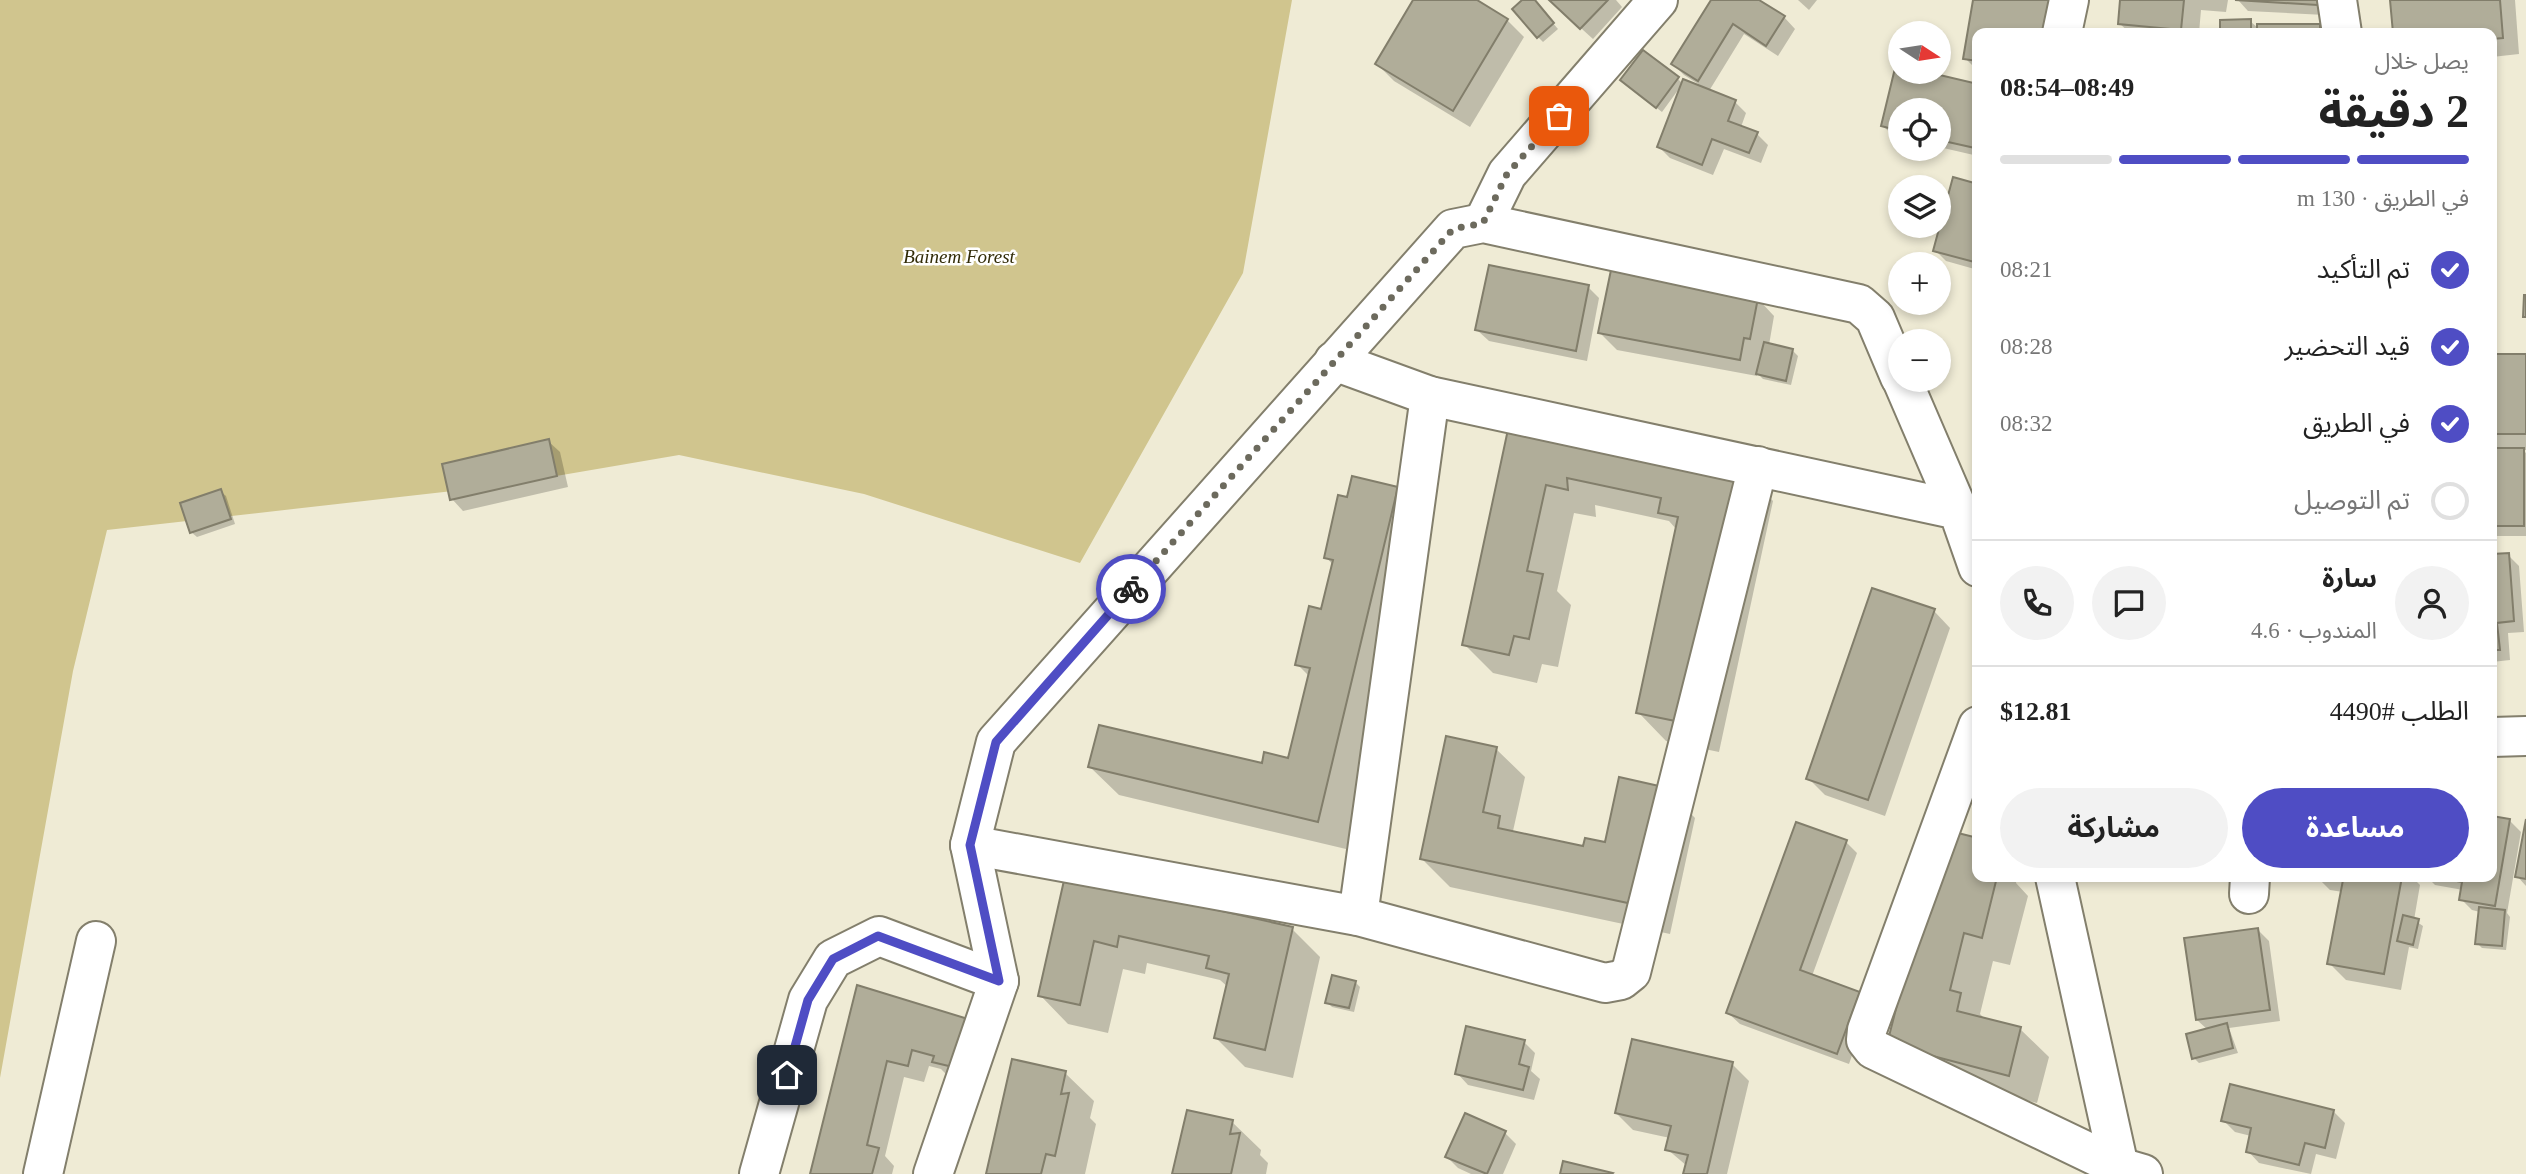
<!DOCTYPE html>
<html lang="ar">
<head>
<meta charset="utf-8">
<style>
  :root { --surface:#fff; --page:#f2f2f2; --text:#222; --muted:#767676; --line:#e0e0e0; --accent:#4f4dc4 }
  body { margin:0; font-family:"Times New Roman","Noto Sans Arabic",serif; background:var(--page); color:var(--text); direction:rtl; height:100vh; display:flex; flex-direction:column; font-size:26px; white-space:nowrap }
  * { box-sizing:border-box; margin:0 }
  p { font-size:23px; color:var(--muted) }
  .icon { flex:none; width:38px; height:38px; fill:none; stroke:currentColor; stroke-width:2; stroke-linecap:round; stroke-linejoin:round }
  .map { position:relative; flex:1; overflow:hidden; direction:ltr }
  .drawer { position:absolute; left:1972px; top:28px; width:525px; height:854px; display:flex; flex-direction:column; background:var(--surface); border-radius:14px; box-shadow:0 4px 10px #0003; direction:rtl }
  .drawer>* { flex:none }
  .needle { width:46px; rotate:102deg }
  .controls { position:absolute; left:1888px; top:21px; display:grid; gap:14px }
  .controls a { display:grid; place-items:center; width:63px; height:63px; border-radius:50%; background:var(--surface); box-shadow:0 4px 10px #0003; font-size:35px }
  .pin { position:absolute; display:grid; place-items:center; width:60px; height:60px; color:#fff; margin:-30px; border-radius:14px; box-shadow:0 4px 10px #0006 }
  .courier { position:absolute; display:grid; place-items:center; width:70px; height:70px; margin:-35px; border:5px solid #4f4dc4; border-radius:50%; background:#fff; color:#222; box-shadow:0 2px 9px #0007 }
  .head em { font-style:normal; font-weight:700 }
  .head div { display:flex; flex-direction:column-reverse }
  .head { display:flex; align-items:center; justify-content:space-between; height:119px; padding:0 28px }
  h1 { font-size:46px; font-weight:700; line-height:52px }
  .bar { display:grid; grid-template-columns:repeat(4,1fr); gap:10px 7px; align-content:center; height:84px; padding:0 28px }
  .bar i { height:9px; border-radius:5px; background:var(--line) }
  .bar .selected { background:var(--accent) }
  .bar p { grid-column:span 4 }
  .line { display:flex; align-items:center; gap:18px; padding:0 28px; border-top:2px solid var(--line) }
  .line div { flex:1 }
  .round { display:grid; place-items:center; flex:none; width:74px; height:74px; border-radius:37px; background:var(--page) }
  ol { padding:0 28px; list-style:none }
  li { display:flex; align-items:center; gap:21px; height:77px }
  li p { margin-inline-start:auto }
  li .icon { padding:7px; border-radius:50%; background:var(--accent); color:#fff; stroke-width:4 }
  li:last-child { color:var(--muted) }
  li i { width:38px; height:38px; border:4px solid var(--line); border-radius:50% }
  .primary-button { display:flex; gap:14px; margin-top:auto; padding:14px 28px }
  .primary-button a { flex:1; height:80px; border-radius:42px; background:var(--accent); color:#fff; font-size:28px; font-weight:700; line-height:80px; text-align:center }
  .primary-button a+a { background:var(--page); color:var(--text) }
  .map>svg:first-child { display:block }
  .green { fill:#d0c58e }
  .shadow { fill:#0003 }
  .building { fill:#b0ad99; stroke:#827e6b; stroke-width:2 }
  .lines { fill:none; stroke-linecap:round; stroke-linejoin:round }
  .minor-casing { stroke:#837f6c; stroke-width:42 }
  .minor { stroke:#fff; stroke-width:38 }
  .done { stroke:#6c6a5d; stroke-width:7; stroke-dasharray:0 12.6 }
  .route { stroke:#4f4dc4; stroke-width:9 }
  .labels { text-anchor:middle; stroke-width:5; stroke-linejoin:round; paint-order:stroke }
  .park-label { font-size:19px; font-style:italic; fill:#322c08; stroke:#fff }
</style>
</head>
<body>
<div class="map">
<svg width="2526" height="1174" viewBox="0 0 2526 1174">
  <rect width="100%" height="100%" fill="#efebd5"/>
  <polygon class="green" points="0,0 1292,0 1243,273 1080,563 864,494 679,455 497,486 107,530 73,671 0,1078"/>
  <g class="shadow">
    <polygon points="1415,0 1473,0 1507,20 1524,37 1470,127 1394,81 1377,64"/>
    <polygon points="1525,0 1533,0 1558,29 1543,42 1538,37"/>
    <polygon points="1550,0 1616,0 1622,7 1593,39"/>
    <polygon points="1713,0 1756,0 1784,17 1795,29 1778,56 1744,34 1709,91 1735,102 1746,113 1741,127 1757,134 1768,145 1761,163 1724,149 1713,175 1670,158 1659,147 1681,86 1662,112 1627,85 1678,79 1683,84 1703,87 1684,75 1673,64"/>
    <polygon points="1798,0 1817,0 1809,10"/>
    <polygon points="1975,0 2069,33 1978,33 1976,69 1965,58"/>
    <polygon points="2121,0 2228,0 2226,12 2201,10 2199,33 2130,33 2119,23"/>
    <polygon points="2238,0 2344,0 2344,16 2248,11"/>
    <polygon points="2392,0 2515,0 2519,54 2492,57 2492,33 2394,33"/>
    <polygon points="2250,21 2259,29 2320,26 2327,33 2222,33 2221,22"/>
    <polygon points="1897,67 1900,67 1900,72 1919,72 1978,86 1978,156 1939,147 1939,110 1900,110 1900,138 1895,137 1883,126"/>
    <polygon points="1978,185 1978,270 1946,261 1935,250"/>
    <polygon points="1588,287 1599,298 1587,361 1489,341 1477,330"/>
    <polygon points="1758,299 1774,316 1769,345 1792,350 1798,356 1791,385 1763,379 1757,373 1757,376 1617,350 1600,333"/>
    <polygon points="2526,355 2526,450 2523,450 2526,453 2526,536 2492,536 2492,356"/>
    <polygon points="1511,422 1744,472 1773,501 1719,752 1666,741 1638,712 1677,530 1669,521 1595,505 1596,517 1574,513 1557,591 1571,605 1558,667 1542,664 1537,683 1493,673 1464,644"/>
    <polygon points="548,441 560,452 568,487 463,511 452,499"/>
    <polygon points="1398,488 1426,517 1346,849 1119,795 1090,767 1263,766 1290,760 1310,677 1297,664 1323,611 1334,566 1326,557 1348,500"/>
    <polygon points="220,491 226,496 235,524 197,537 191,532"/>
    <polygon points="2508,555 2519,566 2524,632 2508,633 2510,660 2492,662 2492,556"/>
    <polygon points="1934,611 1950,628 1885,816 1825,795 1808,778"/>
    <polygon points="1496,749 1525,777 1513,831 1516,834 1585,848 1606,844 1667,789 1695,818 1670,934 1450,887 1421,858"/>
    <polygon points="2492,818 2510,821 2521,832 2507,913 2510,917 2506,950 2482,948 2477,943 2480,912 2472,910 2461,899 2463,890 2435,885 2427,877 2492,877"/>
    <polygon points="2526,828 2526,886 2517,876"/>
    <polygon points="1846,842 1857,853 1812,976 1859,993 1870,1004 1849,1064 1740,1024 1728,1013"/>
    <polygon points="1978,877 2017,877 2016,883 2028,896 2010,965 1993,961 1980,1014 1986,1020 2020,1029 2049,1057 2037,1103 1918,1072"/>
    <polygon points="2317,877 2412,877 2420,885 2414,920 2423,926 2418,949 2409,947 2401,990 2346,980 2329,963 2343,892 2330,890"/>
    <polygon points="1066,878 1292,929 1320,957 1293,1078 1245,1067 1216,1038 1228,987 1220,980 1147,963 1145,974 1123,969 1108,1033 1068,1024 1040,995"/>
    <polygon points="2258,930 2269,941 2280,1021 2229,1028 2238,1053 2199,1063 2194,1058 2208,1030 2197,1020"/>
    <polygon points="1355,982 1360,987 1354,1012 1332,1007 1327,1002"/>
    <polygon points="858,987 967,1020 951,1079 941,1069 929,1066 924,1082 904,1077 885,1156 894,1166 892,1174 812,1174"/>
    <polygon points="1524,1042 1535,1053 1531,1071 1540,1079 1534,1100 1468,1085 1457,1073"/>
    <polygon points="1732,1064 1749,1081 1727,1174 1685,1174 1687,1166 1667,1149 1670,1138 1633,1130 1616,1113"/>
    <polygon points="1065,1073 1094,1101 1090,1118 1096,1124 1085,1174 988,1174"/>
    <polygon points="2231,1086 2334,1112 2345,1123 2336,1159 2316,1154 2311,1174 2259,1163 2248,1151 2251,1136 2235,1132 2223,1120"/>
    <polygon points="1232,1122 1261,1150 1260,1155 1268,1163 1266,1174 1174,1174"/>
    <polygon points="1505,1133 1516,1144 1503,1174 1471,1174 1458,1168 1447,1157"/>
  </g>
  <g class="building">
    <polygon points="1413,0 1477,0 1508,19 1453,111 1375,64"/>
    <polygon points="1522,0 1535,0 1554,23 1537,38 1512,9"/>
    <polygon points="1549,0 1608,0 1580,29"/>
    <polygon points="1711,0 1759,0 1785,16 1766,46 1733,24 1698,81 1671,64"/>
    <polygon points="1973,0 2063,0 2057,33 1978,33 1978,61 1963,59"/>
    <polygon points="2120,0 2184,0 2181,30 2118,24"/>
    <polygon points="2235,0 2333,0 2333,6"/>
    <polygon points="2390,0 2500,0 2503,38 2492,39 2492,33 2393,33"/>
    <polygon points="2251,19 2251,33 2220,33 2220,20"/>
    <rect x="2257" y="24" width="63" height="9"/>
    <polygon points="1643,50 1679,77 1656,108 1620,80"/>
    <polygon points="1896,64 1900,66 1900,72 1927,72 1978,84 1978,137 1975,148 1939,140 1939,110 1900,110 1900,131 1881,126"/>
    <polygon points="1683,79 1736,100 1728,121 1758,132 1749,153 1712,139 1702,165 1657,147"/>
    <polygon points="1953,177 1978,184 1978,263 1933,251"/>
    <polygon points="1489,265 1589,285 1576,351 1475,330"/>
    <polygon points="1611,270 1758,298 1750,339 1744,338 1740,360 1598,333"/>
    <polygon points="2524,295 2526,295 2526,317 2523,317"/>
    <polygon points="1764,342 1793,349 1786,381 1756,374"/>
    <rect x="2492" y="354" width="34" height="80"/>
    <polygon points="1510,420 1745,470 1690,724 1636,713 1678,517 1658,513 1661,498 1567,478 1568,490 1546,485 1527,571 1543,574 1529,639 1514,636 1509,655 1462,645"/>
    <polygon points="549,439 557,476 450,500 442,464"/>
    <rect x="2492" y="448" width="32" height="78"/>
    <polygon points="1352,476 1398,487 1318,822 1088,767 1099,725 1262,763 1264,752 1288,758 1310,668 1295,665 1309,606 1321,609 1333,560 1324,558 1338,495 1347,497"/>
    <polygon points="221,489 231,519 190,533 180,503"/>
    <polygon points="2509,553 2514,621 2497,623 2500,650 2492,650 2492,554"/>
    <polygon points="1872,588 1935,609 1868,800 1806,779"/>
    <polygon points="1446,736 1497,747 1483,812 1500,816 1498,828 1583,846 1585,838 1605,842 1619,777 1668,788 1642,906 1420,859"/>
    <polygon points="2492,816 2510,819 2495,906 2459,900 2462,882 2435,877 2492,877"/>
    <polygon points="2526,819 2526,879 2515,877"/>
    <polygon points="1796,822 1847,840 1800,970 1860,992 1837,1054 1726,1013"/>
    <polygon points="1942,829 1978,838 1978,877 1997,877 1982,938 1964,933 1950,990 1961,993 1957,1011 2021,1027 2009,1076 1887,1044"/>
    <polygon points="1065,876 1293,927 1265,1050 1214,1038 1229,974 1206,968 1209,956 1119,936 1117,947 1094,941 1080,1005 1038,996"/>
    <polygon points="2327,877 2402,877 2384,974 2327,964 2343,880"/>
    <polygon points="2479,907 2505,910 2502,946 2475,944"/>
    <polygon points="2403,915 2419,919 2413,945 2397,941"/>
    <polygon points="2258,928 2270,1010 2196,1020 2184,938"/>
    <polygon points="1332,975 1356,981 1349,1008 1325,1003"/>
    <polygon points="857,985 968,1019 957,1068 932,1062 934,1056 912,1050 908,1066 887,1061 867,1145 879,1148 872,1174 810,1174"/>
    <polygon points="2227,1023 2233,1048 2192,1059 2186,1034"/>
    <polygon points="1466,1026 1525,1040 1519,1064 1529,1067 1523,1090 1455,1074"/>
    <polygon points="1632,1039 1733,1062 1707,1174 1683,1174 1688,1155 1665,1150 1671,1126 1615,1113"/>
    <polygon points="1012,1059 1066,1071 1061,1094 1069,1093 1055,1156 1046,1154 1041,1174 986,1174"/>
    <polygon points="2230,1084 2334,1110 2325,1148 2305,1143 2299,1165 2246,1152 2251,1128 2221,1121"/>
    <polygon points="1187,1110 1233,1120 1230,1134 1240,1133 1231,1174 1172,1174"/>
    <polygon points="1465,1113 1506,1131 1487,1174 1445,1157"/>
    <polygon points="1563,1161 1613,1173 1612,1174 1560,1174"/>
  </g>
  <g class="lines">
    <g class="minor-casing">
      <g id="minor">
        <polyline points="2337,0 2342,33"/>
        <polyline points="2062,33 2069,0"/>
        <polyline points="1483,223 1507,174 1658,0"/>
        <polyline points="1334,361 1430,396 1958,510 1978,567"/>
        <polyline points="1902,380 1958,510"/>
        <polyline points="1978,726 1867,1030 1866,1040 1873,1049 2119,1167 2143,1174"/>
        <polyline points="2492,737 2526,736"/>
        <polyline points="970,845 1358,916 1605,983 1621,980 1631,972 1758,466"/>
        <polyline points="2055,877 2119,1167 2117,1174"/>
        <polyline points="2249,894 2250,877"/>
        <polyline points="1358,916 1430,396"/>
        <polyline points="43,1174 96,941"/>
        <polyline points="759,1174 808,1000 833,959 879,936 999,981"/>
        <polyline points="933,1174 999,981 970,845 996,742 1453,229 1483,223 1859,304 1875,318 1900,377"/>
      </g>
    </g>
    <use href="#minor" class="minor"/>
  </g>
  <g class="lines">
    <polyline class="done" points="1131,589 1453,229 1483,223 1507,174 1559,116"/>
    <polyline class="route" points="787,1075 808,1000 833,959 878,936 999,981 970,845 996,742 1131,589"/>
  </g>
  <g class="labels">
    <g class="park-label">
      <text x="959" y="263">Bainem Forest</text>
    </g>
  </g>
</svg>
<div class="controls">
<a><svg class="needle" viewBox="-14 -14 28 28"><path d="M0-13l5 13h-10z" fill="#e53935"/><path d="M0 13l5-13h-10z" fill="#767676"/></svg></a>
<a><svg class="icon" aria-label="locate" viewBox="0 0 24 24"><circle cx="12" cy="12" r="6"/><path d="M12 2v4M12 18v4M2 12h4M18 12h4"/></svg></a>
<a><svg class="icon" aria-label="layers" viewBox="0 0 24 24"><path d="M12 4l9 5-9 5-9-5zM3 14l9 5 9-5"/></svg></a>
<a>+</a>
<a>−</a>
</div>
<div class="pin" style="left:1559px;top:116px;background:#ea580c"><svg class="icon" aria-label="bag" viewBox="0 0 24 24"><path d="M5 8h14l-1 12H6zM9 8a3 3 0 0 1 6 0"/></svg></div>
<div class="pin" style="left:787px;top:1075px;background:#1f2937"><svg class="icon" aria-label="home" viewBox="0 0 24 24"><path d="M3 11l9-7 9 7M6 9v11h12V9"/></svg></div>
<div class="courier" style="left:1131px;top:589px"><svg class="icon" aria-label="bike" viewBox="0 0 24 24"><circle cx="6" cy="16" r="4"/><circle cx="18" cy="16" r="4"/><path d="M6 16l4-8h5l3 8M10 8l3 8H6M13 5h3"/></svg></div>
<section class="drawer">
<div class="head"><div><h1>2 دقيقة</h1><p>يصل خلال</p></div><em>08:49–08:54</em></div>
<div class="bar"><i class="selected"></i><i class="selected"></i><i class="selected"></i><i></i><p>في الطريق · 130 m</p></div>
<ol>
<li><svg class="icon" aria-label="check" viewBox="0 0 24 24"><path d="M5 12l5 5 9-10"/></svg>تم التأكيد<p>08:21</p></li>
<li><svg class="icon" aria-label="check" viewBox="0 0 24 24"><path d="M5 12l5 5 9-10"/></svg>قيد التحضير<p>08:28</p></li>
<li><svg class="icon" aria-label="check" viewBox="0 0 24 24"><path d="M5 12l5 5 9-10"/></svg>في الطريق<p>08:32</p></li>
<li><i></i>تم التوصيل</li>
</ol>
<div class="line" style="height:126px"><a class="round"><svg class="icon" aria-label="person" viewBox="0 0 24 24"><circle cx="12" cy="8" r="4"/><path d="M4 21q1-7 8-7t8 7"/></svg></a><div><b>سارة</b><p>المندوب · 4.6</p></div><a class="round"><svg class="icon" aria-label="chat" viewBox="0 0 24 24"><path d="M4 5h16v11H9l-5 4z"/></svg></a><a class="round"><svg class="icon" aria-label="phone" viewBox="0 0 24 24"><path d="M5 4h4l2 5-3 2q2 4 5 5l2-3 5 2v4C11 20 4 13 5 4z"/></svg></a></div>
<div class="line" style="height:91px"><div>الطلب #4490</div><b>$12.81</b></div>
<div class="primary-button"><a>مساعدة</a><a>مشاركة</a></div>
</section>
</div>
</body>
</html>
